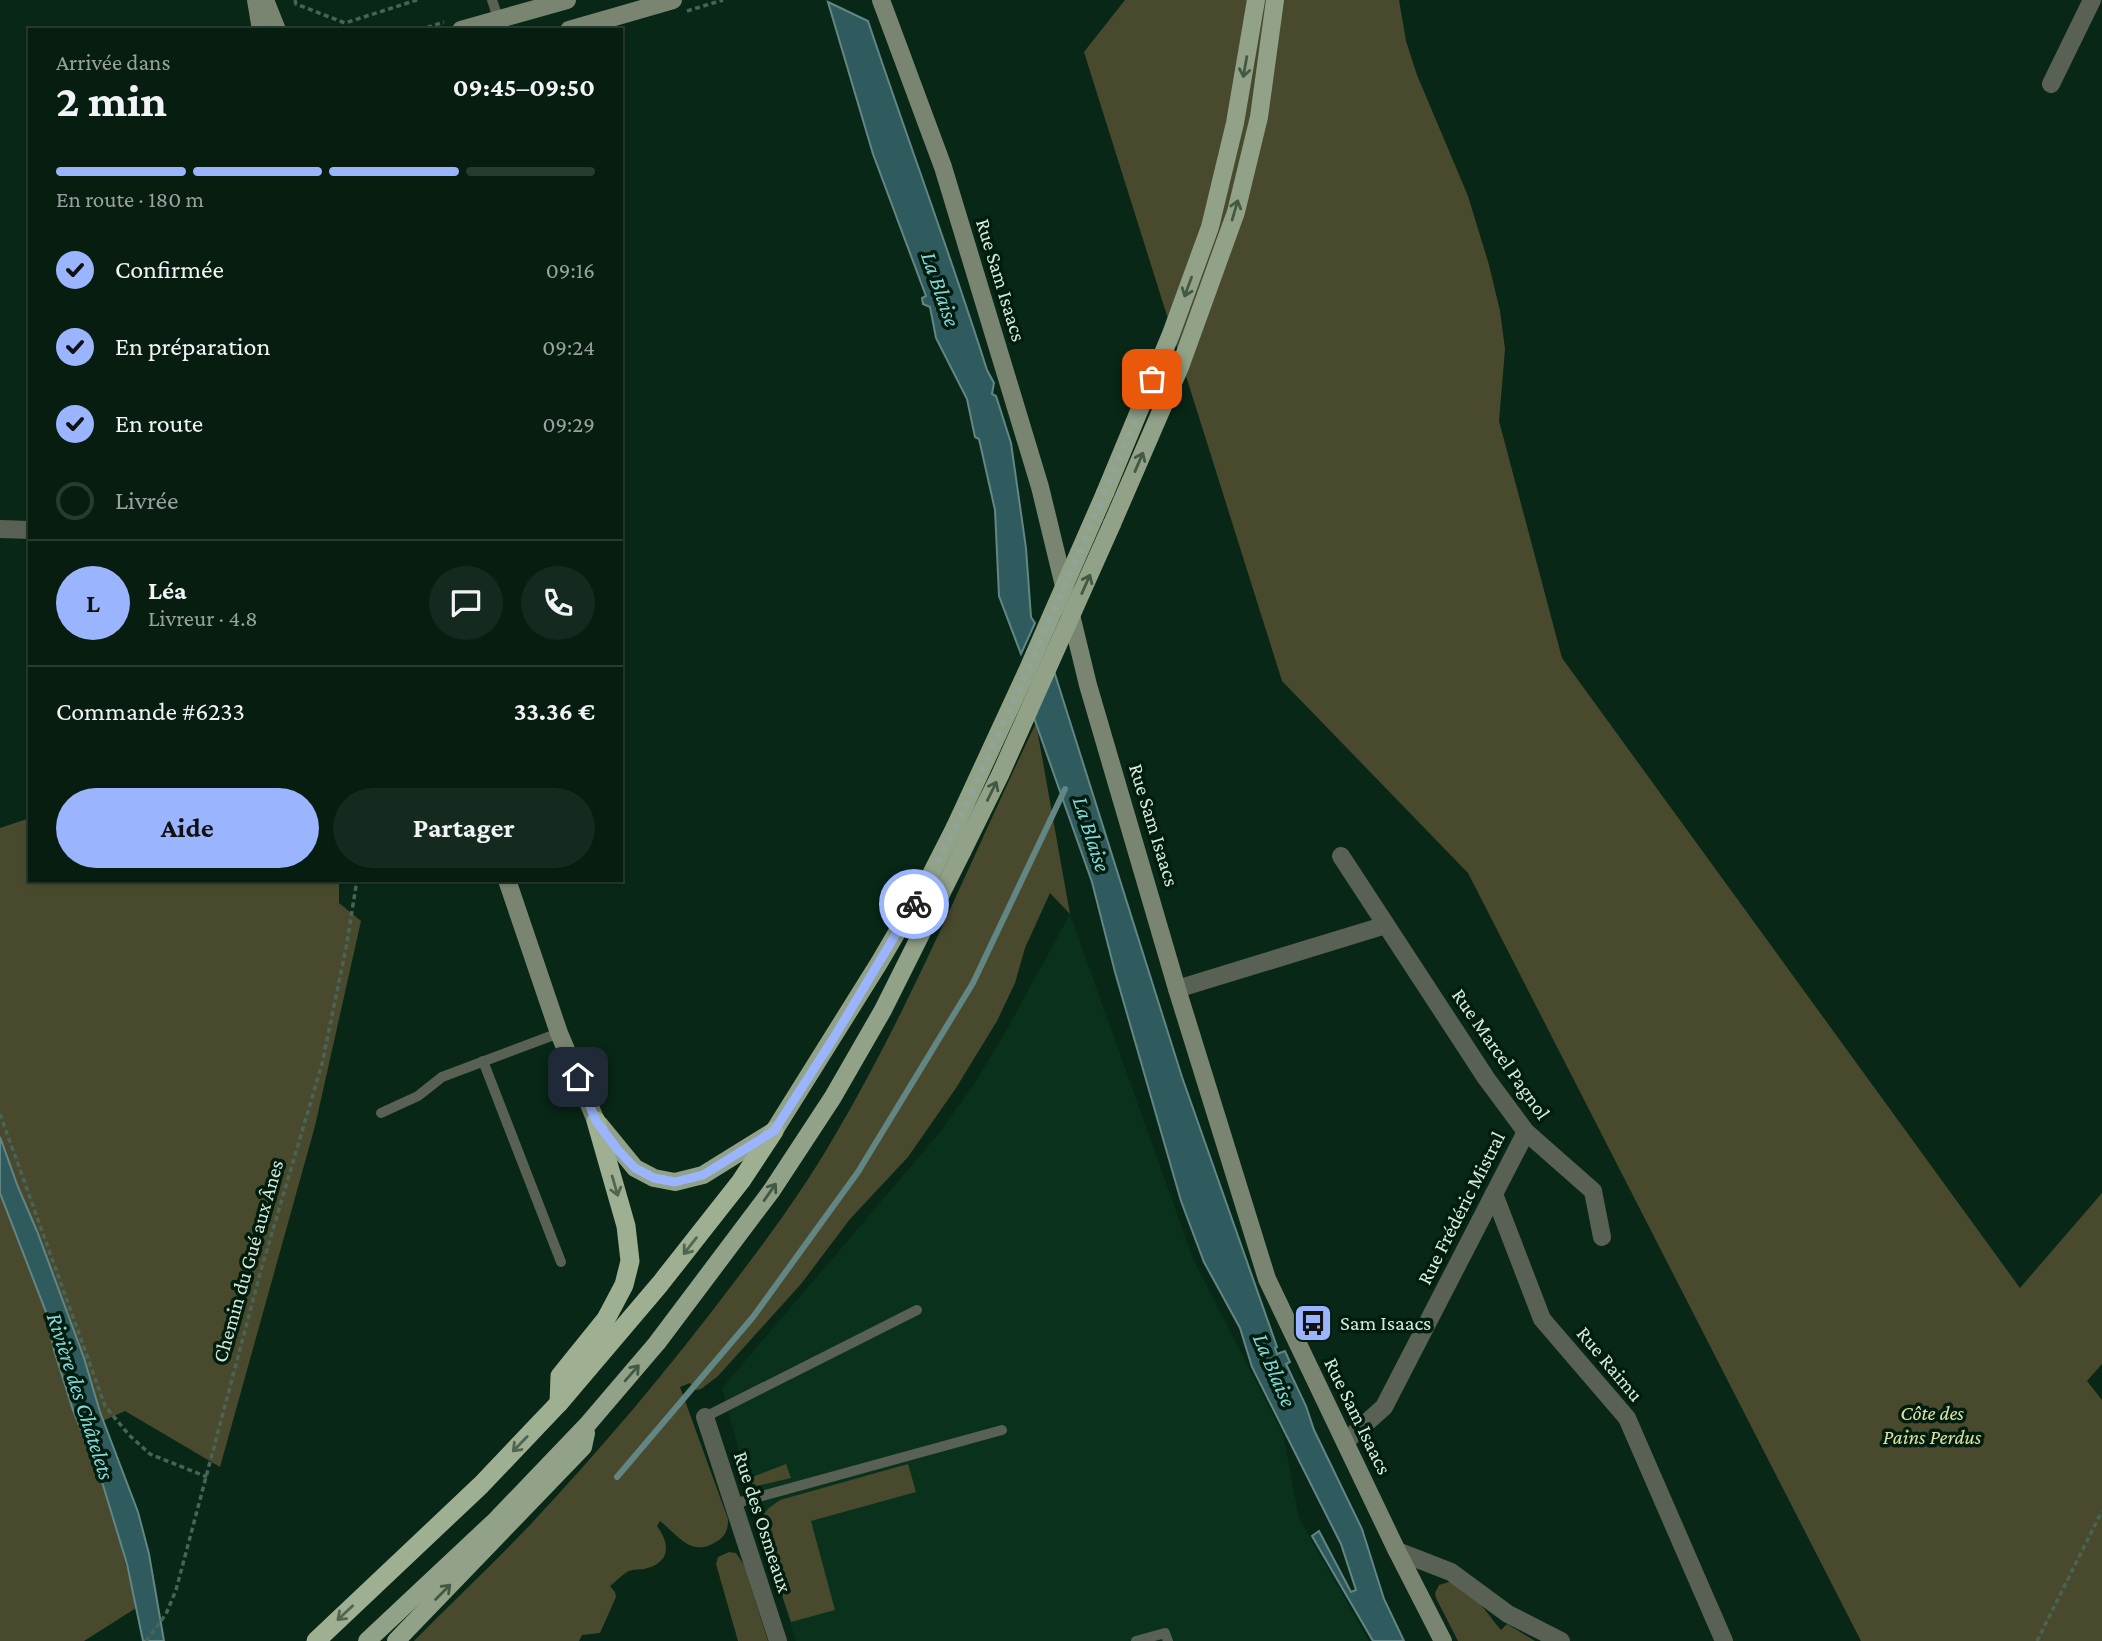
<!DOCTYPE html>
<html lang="fr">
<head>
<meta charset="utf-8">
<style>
  :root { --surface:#061d10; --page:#142a1e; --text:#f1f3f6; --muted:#98a29f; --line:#273b30; --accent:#9ab5fd }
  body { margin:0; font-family:"Crimson Pro",serif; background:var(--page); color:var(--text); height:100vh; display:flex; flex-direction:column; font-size:26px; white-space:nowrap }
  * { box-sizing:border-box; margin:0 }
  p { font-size:23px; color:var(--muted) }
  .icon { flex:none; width:38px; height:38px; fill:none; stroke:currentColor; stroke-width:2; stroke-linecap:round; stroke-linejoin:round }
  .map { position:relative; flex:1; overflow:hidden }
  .side { position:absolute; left:28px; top:28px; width:595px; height:854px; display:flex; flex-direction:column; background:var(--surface); border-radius:0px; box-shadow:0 2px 5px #0004,0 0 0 2px var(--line) }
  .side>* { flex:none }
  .pin { position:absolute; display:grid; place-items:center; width:60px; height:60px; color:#fff; margin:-30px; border-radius:14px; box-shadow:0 4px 10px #0006 }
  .courier { position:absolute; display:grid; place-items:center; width:70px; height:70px; margin:-35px; border:5px solid #9ab5fd; border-radius:50%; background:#fff; color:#222; box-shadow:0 2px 9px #0007 }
  .head em { font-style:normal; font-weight:700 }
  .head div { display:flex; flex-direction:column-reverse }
  .head { display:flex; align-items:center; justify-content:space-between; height:119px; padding:0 28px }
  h1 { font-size:46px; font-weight:700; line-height:52px }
  .bar { display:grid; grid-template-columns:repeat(4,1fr); gap:10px 7px; align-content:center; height:84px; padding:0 28px }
  .bar i { height:9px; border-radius:5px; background:var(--line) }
  .bar .active { background:var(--accent) }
  .bar p { grid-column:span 4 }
  .line { display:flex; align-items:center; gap:18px; padding:0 28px; border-top:2px solid var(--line) }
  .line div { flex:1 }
  .round { display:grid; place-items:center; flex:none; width:74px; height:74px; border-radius:37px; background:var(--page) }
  ol { padding:0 28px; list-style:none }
  li { display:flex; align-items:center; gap:21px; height:77px }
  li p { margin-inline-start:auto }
  li .icon { padding:7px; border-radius:50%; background:var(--accent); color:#111; stroke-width:4 }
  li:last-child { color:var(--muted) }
  li i { width:38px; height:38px; border:4px solid var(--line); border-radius:50% }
  .button { display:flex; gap:14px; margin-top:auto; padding:14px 28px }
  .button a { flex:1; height:80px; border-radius:42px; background:var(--accent); color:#111; font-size:28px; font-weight:700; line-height:80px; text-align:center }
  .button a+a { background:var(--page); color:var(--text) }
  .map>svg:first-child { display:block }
  .built { fill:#09311c }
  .green { fill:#494a2d }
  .water { fill:#305b5e; stroke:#628684; stroke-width:2 }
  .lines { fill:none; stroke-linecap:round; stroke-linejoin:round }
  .stream { stroke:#628684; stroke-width:6 }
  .path { stroke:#496455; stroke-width:3.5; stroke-dasharray:5 3.5; stroke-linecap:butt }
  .service { stroke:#596154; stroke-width:10 }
  .minor { stroke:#596154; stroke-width:18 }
  .secondary { stroke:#798571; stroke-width:18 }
  .primary { stroke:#92a288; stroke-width:18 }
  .trunk { stroke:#9eaf92; stroke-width:19 }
  .primary-bridge { stroke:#92a288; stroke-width:18 }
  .oneway { stroke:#425944 }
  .oneway2 { stroke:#4f6650 }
  .done { stroke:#8fa597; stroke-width:7; stroke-dasharray:0 12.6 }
  .route { stroke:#9ab5fd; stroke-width:9 }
  .labels { text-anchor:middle; stroke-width:7; stroke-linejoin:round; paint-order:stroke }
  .street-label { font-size:21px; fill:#d7e9dd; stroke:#001d0d }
  .poi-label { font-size:21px; fill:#d7e9dd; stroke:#001d0d; text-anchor:start }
  .park-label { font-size:21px; font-style:italic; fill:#dde0a4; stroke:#001d0d }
  .water-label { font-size:23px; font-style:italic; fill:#87d6da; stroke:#001d0d }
</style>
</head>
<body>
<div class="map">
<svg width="2102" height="1641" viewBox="0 0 2102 1641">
  <rect width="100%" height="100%" fill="#082716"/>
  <polygon class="built" points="1070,914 1194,1261 1283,1434 1299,1518 1369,1641 796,1641 759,1526 722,1388 940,1132 974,1084 1007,1029"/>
  <g class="green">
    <polygon points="1125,0 1399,0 1406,41 1417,75 1468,196 1489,265 1500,311 1505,349 1499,421 1562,658 2020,1288 2102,1193 2102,1364 2087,1381 2102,1400 2102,1641 1861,1641 1468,873 1282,681 1084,52"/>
    <path d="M1036,723l34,191 -20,-21 -25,55 -10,35 -18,38 -41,67 -48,69 -58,62 -49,65 -83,92 -17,13 -5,1 -6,-7 -10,4 48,132c0,9 -1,15 -9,21 -27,19 -39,-3 -59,-19l-3,5c14,19 13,37 -13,43 -6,1 -12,0 -17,3 -6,4 -12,10 -17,14l5,6 1,5 -16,36 -18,2 -3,6h-165c38,-39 78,-76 115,-115 72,-77 140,-157 203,-241 36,-47 72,-96 102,-148 78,-132 136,-276 202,-414z"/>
    <path d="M30,818v62h309v23l22,18 -46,205 -95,341 -95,-56 -43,19c23,58 41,116 54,178l-52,33h-84v-813z"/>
    <polygon points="786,1464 791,1478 756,1486 755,1484 752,1484 750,1478"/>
    <polygon points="908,1464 916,1492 811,1521 835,1610 791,1622 759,1526 761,1517 769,1508 780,1500"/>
    <polygon points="729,1552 736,1553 744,1565 768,1641 738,1641 716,1564 718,1557"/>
    <path d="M1449,1582c22,4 38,32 52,48l6,-6 28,17h-77l-22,-43 -1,-5 4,-8z"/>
  </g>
  <g class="water">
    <path d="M828,2l40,19c39,117 82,232 119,349l7,13 -2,11 4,2 15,47 15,105 5,69 4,6 -14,31 -22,-58 -4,-86 -16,-71 -4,-2 -8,-38 -31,-61 -6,-31 -7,-3 -1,-6 4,-2 -53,-142z"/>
    <polygon points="1054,671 1182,1077 1277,1347 1275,1348 1277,1354 1285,1351 1290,1362 1286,1364 1306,1406 1314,1430 1362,1529 1384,1599 1404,1641 1373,1641 1312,1536 1319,1531 1351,1592 1356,1590 1341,1544 1252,1367 1240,1328 1204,1262 1181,1201 1115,972 1092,882 1033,715"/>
    <polygon points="0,1137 18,1187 37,1231 84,1358 100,1412 138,1512 149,1554 164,1641 143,1641 127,1564 103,1485 73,1410 54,1350 46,1312 0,1193"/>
  </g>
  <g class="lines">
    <polyline class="stream" points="617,1477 753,1317 858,1172 973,983 1065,789"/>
    <g class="path">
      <polyline points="295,0 296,4 345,23 417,0"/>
      <polyline points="687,11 723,0"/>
      <polyline points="419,30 444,22"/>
      <polyline points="0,1114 105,1406 129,1435 150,1454 207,1477"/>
      <polyline points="146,1641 166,1614 176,1590 261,1270 322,1064 346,948 357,880"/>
      <polyline points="2037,1641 2102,1511"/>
    </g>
    <g class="service">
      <polyline points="492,0 502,30"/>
      <polyline points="483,1061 561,1262"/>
      <polyline points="381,1113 418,1096 442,1077 559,1033"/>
      <polyline points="705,1417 917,1310"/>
      <polyline points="733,1504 1002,1430"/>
      <polyline points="1136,1641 1165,1633 1168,1641"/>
    </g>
    <g class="minor">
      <polyline points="2051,84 2092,0"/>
      <polyline points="0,529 30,530"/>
      <polyline points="1341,856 1486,1078 1526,1132 1593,1191 1602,1237"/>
      <polyline points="1177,989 1386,925"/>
      <polyline points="1494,1194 1542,1319 1627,1418 1724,1641"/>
      <polyline points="705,1417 778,1641"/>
      <polyline points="1345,1442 1384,1407 1526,1132"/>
      <polyline points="1397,1551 1451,1572 1508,1614 1561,1641"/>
    </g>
    <g class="secondary">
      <polyline points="256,0 261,30"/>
      <polyline points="265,0 277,30"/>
      <polyline points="881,0 943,167 1040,487 1088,685 1177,989 1267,1279 1397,1551 1443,1641"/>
      <polyline points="461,30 567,0"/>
      <polyline points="569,30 673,0"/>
      <polyline points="507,880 559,1033 596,1121"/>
    </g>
    <g class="primary">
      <polyline points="1105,493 1171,334 1210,227 1235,123 1256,0"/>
      <polyline points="1112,524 1180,367 1236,212 1259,117 1275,0"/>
      <polyline points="599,1124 635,1168 654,1178 675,1182 703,1175 774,1131 879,963 930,876 955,827"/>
      <polyline points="367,1641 496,1520 587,1425 657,1343 772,1190 833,1097 883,1010 962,852"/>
      <polyline points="396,1641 583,1447 586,1433"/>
    </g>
    <g class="trunk">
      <polyline points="559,1403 560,1376 606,1319 624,1285 630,1261 626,1226 596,1121"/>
      <polyline points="316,1641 481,1485 559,1403 660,1284 741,1181 774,1131"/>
    </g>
    <g class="primary-bridge">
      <polyline points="955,827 1028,669 1105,493"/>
      <polyline points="962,852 1000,775 1112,524"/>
    </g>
  </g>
  <defs><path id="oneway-shaft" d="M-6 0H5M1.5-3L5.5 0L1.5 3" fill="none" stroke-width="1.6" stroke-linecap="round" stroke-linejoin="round" transform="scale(1.75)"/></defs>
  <g class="oneway">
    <use href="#oneway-shaft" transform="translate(1245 67) rotate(100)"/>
    <use href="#oneway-shaft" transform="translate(1235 210) rotate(-74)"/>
    <use href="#oneway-shaft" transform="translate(1188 287) rotate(110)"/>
    <use href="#oneway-shaft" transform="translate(1139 462) rotate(-67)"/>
    <use href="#oneway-shaft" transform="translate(1086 584) rotate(-66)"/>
    <use href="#oneway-shaft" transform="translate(992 791) rotate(-64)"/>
    <use href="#oneway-shaft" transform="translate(770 1192) rotate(-55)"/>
    <use href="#oneway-shaft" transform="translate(632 1373) rotate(-49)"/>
    <use href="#oneway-shaft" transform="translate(443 1592) rotate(-45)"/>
  </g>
  <g class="oneway2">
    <use href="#oneway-shaft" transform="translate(615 1186) rotate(74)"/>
    <use href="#oneway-shaft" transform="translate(690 1246) rotate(128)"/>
    <use href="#oneway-shaft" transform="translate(520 1444) rotate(134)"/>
    <use href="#oneway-shaft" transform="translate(345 1613) rotate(137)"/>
  </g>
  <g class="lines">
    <path class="done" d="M914,904c36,-61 65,-127 94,-191 51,-111 98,-222 144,-334"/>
    <polyline class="route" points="578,1077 596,1121 618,1150 635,1168 654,1178 675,1182 703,1175 774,1131 833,1039 914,904"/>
  </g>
  <defs>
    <g id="bus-square" transform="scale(2.0125)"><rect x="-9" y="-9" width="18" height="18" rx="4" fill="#9ab5fd" stroke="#001d0d"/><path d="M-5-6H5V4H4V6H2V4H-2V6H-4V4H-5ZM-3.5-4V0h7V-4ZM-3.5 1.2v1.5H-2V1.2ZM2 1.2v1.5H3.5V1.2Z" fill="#111"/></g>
  </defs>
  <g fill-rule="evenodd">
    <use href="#bus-square" x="1313" y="1323"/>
  </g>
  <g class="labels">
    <g class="street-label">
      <text transform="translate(1001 280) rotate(73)" y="7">Rue Sam Isaacs</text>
      <text transform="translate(1154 825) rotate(73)" y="7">Rue Sam Isaacs</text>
      <text transform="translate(1501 1054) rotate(55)" y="7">Rue Marcel Pagnol</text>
      <text transform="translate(1461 1208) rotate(-63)" y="7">Rue Frédéric Mistral</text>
      <text transform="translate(248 1261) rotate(-74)" y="7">Chemin du Gué aux Ânes</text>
      <text transform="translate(1610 1364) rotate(50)" y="7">Rue Raimu</text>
      <text transform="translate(1358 1416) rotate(64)" y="7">Rue Sam Isaacs</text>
      <text transform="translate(763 1522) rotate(72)" y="7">Rue des Osmeaux</text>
    </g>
    <g class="poi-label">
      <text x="1340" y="1330">Sam Isaacs</text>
    </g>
    <g class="park-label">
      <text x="1932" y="1420">Côte des<tspan x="1932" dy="24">Pains Perdus</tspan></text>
    </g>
    <g class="water-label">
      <text transform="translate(941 289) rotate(71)" y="8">La Blaise</text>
      <text transform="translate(1092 834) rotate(72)" y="8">La Blaise</text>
      <text transform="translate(1275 1370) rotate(67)" y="8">La Blaise</text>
      <text transform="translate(81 1396) rotate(72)" y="8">Rivière des Châtelets</text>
    </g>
  </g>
</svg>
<div class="pin" style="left:1152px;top:379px;background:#ea580c"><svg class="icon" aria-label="bag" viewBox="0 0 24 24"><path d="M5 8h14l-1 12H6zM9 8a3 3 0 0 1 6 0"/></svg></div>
<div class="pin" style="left:578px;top:1077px;background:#1f2937"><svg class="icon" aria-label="home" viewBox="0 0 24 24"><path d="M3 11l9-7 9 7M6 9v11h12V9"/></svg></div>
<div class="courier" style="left:914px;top:904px"><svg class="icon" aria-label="bike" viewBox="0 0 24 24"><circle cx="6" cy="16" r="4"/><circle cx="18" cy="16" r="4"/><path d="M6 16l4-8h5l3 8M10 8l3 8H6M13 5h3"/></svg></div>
<section class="side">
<div class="head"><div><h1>2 min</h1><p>Arrivée dans</p></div><em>09:45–09:50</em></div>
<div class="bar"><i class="active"></i><i class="active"></i><i class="active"></i><i></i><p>En route · 180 m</p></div>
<ol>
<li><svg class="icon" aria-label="check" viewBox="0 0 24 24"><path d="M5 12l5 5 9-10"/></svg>Confirmée<p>09:16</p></li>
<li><svg class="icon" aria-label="check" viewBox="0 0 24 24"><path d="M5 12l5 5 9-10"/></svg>En préparation<p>09:24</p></li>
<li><svg class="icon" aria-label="check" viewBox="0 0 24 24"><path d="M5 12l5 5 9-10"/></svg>En route<p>09:29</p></li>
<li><i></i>Livrée</li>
</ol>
<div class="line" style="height:126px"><b class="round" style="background:var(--accent);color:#111">L</b><div><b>Léa</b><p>Livreur · 4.8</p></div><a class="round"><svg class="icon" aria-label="chat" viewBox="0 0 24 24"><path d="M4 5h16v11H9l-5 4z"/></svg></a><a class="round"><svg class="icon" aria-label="phone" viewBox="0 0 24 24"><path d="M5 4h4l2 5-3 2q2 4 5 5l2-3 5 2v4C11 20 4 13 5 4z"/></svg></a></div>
<div class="line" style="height:91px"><div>Commande #6233</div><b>33.36 €</b></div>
<div class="button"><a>Aide</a><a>Partager</a></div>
</section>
</div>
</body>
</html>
